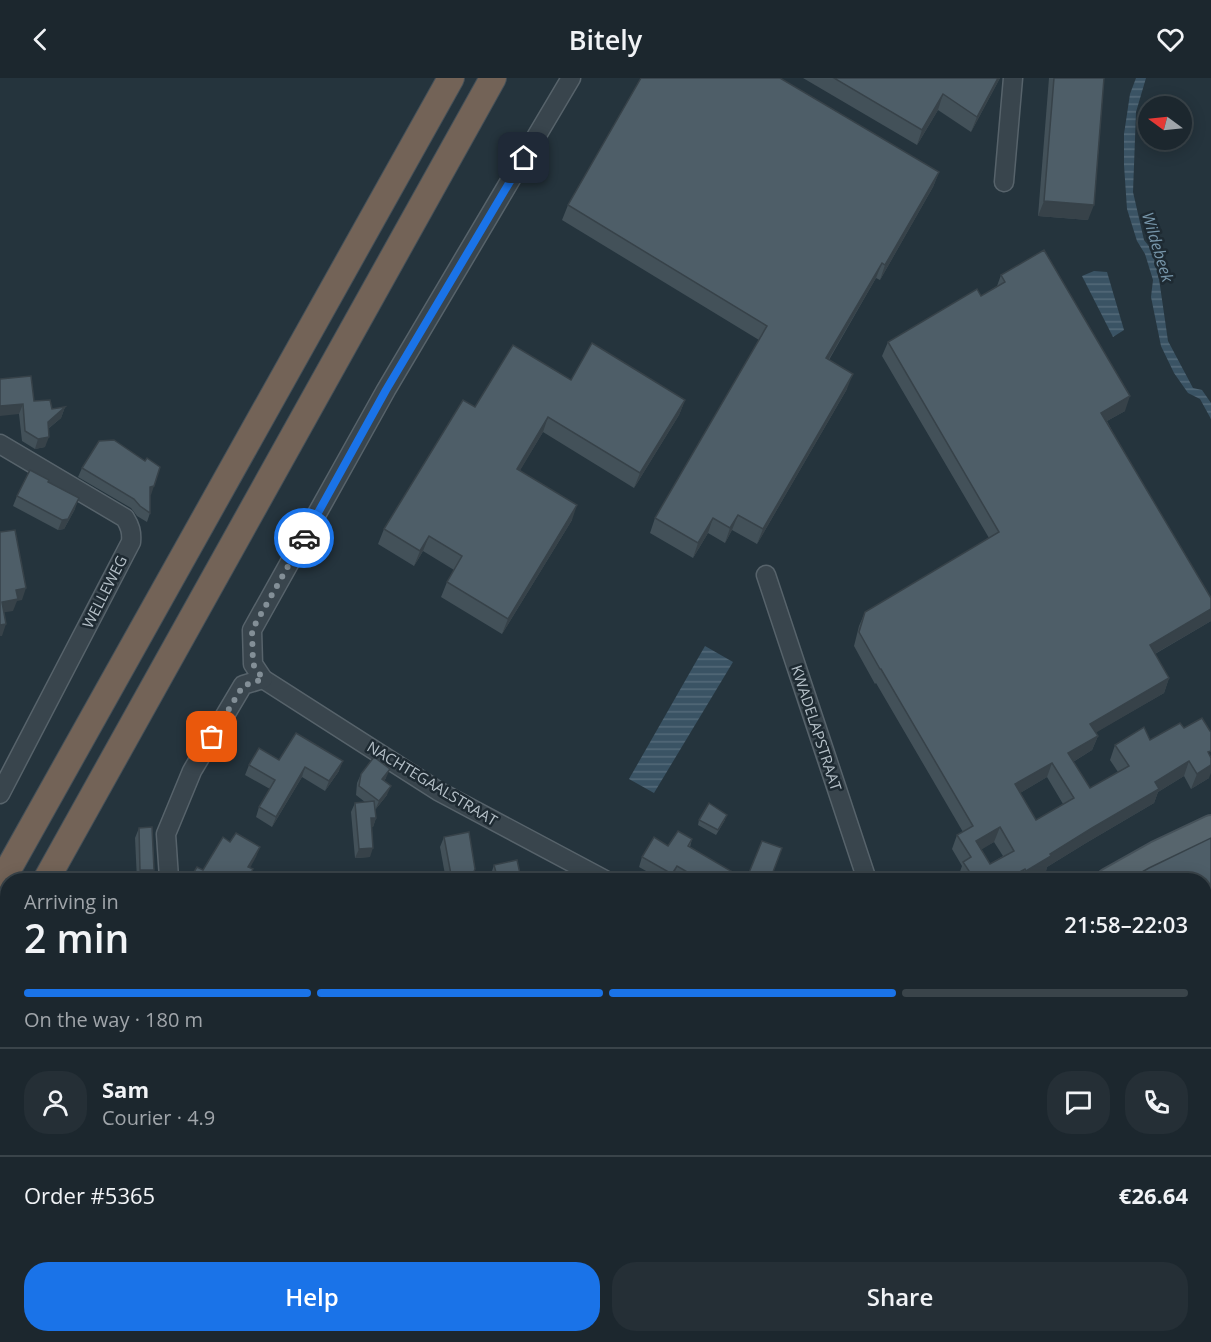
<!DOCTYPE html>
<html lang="en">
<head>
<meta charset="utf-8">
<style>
  :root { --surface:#1c272e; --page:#252f36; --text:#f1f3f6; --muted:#a0a5aa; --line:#3a444a; --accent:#1a73e8 }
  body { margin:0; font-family:"Open Sans",sans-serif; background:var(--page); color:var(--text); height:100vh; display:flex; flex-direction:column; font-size:22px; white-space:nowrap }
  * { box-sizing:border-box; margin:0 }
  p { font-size:20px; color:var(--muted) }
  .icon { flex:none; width:33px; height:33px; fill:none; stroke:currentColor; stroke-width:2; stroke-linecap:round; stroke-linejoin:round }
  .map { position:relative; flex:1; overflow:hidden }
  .panel { position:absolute; left:0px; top:795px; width:1212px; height:470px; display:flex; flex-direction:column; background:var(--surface); border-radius:24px 24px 0 0; box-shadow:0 3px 15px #0003,0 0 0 2px var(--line) }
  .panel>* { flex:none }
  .needle { width:39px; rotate:285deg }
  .fabs { position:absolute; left:1138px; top:18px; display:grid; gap:12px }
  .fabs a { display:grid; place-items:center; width:54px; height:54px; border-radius:50%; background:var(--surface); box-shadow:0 3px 15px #0003,0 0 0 2px var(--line); font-size:30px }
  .pin { position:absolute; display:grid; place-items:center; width:51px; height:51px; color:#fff; margin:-26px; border-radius:12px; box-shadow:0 3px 9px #0006 }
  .courier { position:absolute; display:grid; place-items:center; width:60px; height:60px; margin:-30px; border:4px solid #1a73e8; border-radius:50%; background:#fff; color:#222; box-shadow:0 2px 8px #0007 }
  .head em { font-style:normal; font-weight:600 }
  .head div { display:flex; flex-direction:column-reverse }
  .head { display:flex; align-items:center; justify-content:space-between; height:102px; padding:0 24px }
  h1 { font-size:39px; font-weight:600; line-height:45px }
  .bar { display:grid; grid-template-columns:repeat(4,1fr); gap:9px 6px; align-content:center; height:72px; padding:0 24px }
  .bar i { height:8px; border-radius:4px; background:var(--line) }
  .bar .active { background:var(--accent) }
  .bar p { grid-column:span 4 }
  .line { display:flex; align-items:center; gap:15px; padding:0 24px; border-top:2px solid var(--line) }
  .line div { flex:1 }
  .round { display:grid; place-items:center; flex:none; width:63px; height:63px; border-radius:24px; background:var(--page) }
  .cta { display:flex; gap:12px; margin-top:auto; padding:12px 24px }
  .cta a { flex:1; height:69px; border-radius:24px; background:var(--accent); color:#fff; font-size:24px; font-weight:600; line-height:69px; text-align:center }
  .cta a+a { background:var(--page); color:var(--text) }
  header { display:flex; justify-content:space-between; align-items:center; height:78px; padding:0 24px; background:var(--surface); font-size:27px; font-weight:600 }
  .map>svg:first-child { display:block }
  .water { fill:url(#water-rules) }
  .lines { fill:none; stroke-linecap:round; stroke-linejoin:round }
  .minor-casing { stroke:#57636b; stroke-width:21 }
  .major-casing { stroke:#455159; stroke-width:26 }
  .highway-casing { stroke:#445058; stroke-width:28 }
  .minor { stroke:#39454d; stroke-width:18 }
  .major { stroke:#57656d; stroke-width:22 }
  .highway { stroke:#736357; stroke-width:26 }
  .wall { fill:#435159; fill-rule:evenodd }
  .shaded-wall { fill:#374249 }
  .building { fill:#4e5e68; stroke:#374249; stroke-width:1.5; fill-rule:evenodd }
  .done { stroke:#838f97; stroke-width:6; stroke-dasharray:0 10.8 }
  .route { stroke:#1a73e8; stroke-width:8 }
  .labels { text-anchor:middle; stroke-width:5; stroke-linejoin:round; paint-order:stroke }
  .street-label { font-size:15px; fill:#b5c0c8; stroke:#1e2a32 }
  .water-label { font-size:16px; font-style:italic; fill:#7796aa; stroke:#1e2a32 }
</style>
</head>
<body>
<header><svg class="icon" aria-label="back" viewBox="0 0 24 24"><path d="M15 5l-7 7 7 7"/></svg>Bitely<svg class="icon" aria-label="heart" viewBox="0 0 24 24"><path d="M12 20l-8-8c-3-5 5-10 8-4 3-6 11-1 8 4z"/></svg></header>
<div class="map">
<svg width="1211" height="1264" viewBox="0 0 1211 1264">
  <defs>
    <pattern id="water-rules" width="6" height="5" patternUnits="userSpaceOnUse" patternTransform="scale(1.5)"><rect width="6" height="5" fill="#3a5364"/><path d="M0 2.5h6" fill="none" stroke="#546a79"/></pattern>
  </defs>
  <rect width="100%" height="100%" fill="#25343d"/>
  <g class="water">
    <polygon points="1136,0 1146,0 1136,34 1133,114 1144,162 1151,171 1158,194 1168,263 1193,310 1202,312 1211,325 1211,341 1200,321 1188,315 1174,295 1161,268 1151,219 1153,202 1145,176 1137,163 1127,131 1124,87 1124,56 1130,16"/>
    <polygon points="1094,193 1107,194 1124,252 1113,259 1082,198"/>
    <polygon points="705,568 733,584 654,715 629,701"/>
  </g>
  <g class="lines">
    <g class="minor-casing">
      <g id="minor">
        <polyline points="571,0 386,312 252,552 253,586 263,601 438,713 605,802"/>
        <polyline points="1004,104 1013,0"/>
        <path d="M0,366l125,74c5,8 7,14 6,24l-131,252"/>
        <polyline points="766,497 867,802"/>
        <polyline points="169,800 166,756 192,693 243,607 263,601"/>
        <polyline points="1204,1062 1211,1058"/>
        <polyline points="524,1257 527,1264"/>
        <polyline points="932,1257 934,1264"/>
        <polyline points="262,1264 278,1257"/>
      </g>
    </g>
    <g class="major-casing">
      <g id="major">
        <polyline points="1108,802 1156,775 1211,749"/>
        <polyline points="0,1058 8,1058"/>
      </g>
    </g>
    <g class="highway-casing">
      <g id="highway">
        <polyline points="46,802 493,0"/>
        <polyline points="0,806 451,0"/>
        <polyline points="0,885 8,871"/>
      </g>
    </g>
    <use href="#minor" class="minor"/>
    <use href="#major" class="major"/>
    <use href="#highway" class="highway"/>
  </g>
  <g class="wall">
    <polygon points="803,0 1000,0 971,54 938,32 917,67"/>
    <polygon points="1049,0 1104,0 1088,142 1038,138"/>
    <polygon points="939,94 933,109 880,202 876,200 829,282 847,311 757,466 732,452 725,465 708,455 693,480 650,455 655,440 759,262 562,142 568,127"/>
    <path d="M1001,197l124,136 -18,10 104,200 -56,33 14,24 -5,15 -68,39 2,4 -6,14 -19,12 17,26 28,-16 -8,-12 5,-15 35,-5 30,-17 29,55 -18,11 -7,-13 -26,16 -4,11 -68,40 -39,24 -1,4 -16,9h-70l-2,-3 4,-11 -10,-17 5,-14 6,-3 -87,-149 -1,1 -21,-38 5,-20 6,-14 124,-74 -107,-182 6,-14 93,-46 16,-10zM1047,699l16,27 -27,16 -16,-27zM994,764l9,14 -13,8 -9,-15z"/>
    <polygon points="0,301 34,323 52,331 65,329 61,340 48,351 45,369 35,371 22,363 19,336"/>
    <polygon points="571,302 685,322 679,337 634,410 543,354 520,392 572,442 502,556 441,519 447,504 454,492 423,473 414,488 378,466 384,451 475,329"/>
    <polygon points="82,390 151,417 150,417 150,435 147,444 137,438 131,430 78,399"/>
    <polygon points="49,404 75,431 64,451 58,452 13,428 17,418"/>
    <polygon points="279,682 339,693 325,713 302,699 272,749 256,739 259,729 270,711 245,697 249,687"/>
    <polygon points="361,696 386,700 384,703 387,717 375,732 376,740 373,749 371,749 370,779 355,780 351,734 355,725 365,724 356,717 357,705"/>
    <polygon points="699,742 725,742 716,757 698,747"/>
    <polygon points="139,750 150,802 137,802 135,760"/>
    <polygon points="444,759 475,791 471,802 446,802 440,769"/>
    <polygon points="1211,760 1211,825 1207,827 1204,822 1204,802"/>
    <polygon points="692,761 690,769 746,802 770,802 680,802 673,798 670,802 662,802 639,789 642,779"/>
    <polygon points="494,787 521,800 552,802 492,802 491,796"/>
    <polygon points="354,1257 452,1257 453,1264 357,1264"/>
    <polygon points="557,1257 600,1257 604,1264 561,1264"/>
    <polygon points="625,1257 692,1257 696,1264 629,1264"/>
    <polygon points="813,1257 874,1257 878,1264 818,1264"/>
    <polygon points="883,1257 906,1257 904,1264 885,1264"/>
  </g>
  <g class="shaded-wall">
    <polygon points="998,0 1000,0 971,54 977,39"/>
    <polygon points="943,16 938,32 917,67 922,52"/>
    <polygon points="939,94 933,109 880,202 885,187"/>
    <polygon points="1044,123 1094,127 1088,142 1038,138"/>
    <polygon points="882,185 876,200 820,296 826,280"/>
    <polygon points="853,296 847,311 757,466 763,451"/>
    <polygon points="1130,318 1125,333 1096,349 1101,335"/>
    <polygon points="685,322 679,337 634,410 640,395"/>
    <polygon points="23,326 19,336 0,338 0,328"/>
    <polygon points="65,329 61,340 44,354 48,344"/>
    <polygon points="548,339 543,354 512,406 517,391"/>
    <polygon points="49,359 45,369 35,371 38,361"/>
    <polygon points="154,408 151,417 146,418 150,409"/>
    <polygon points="79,420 75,431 64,451 58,452 62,442"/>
    <polygon points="577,427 572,442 502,556 508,541"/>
    <polygon points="738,437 732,452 725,465 730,450"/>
    <polygon points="713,440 708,455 693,480 698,465"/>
    <polygon points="429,458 423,473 414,488 420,473"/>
    <polygon points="26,510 22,522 17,523 13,533 0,535 2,524 16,512"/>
    <polygon points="1211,531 1211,543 1144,582 1150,567"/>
    <polygon points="6,546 2,558 0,558 0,547"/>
    <polygon points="1169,600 1164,615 1085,661 1090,646"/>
    <polygon points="1098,658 1092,672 1063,690 1068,675"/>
    <polygon points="343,683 339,693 325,713 329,703"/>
    <polygon points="1189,683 1184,698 1158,714 1154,725 1086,765 1047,789 1046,793 1030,802 1023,802 1026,793 1050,776 1155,704"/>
    <polygon points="1052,685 1047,699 1010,721 1015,706"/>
    <polygon points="1211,687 1211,695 1209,700 1191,711 1197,696"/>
    <polygon points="305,689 302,699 272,749 276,739"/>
    <polygon points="390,691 386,700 379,710 382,701"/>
    <polygon points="391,708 387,717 375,732 379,723"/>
    <polygon points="371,740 376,740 373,749 367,750"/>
    <polygon points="1000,749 994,764 971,778 976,763"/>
    <polygon points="260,769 256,779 245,799 248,789"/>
    <polygon points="373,770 370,779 355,780 359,771"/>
    <polygon points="677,788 673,798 670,802 672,796"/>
    <polygon points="1025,791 1020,802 1005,802"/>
    <polygon points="140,792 154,792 150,802 137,802"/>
    <polygon points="1211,817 1211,825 1207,827"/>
    <polygon points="1211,993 1211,1005 1204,1009 1204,997"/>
    <polygon points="1211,1162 1211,1173 1204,1177 1204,1166"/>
    <polygon points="112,1257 175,1257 173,1263 111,1260"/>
    <polygon points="650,1257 651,1257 648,1264 643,1264 645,1260"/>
    <polygon points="891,1257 906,1257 904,1264 889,1264"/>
    <polygon points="0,1262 41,1263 40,1264 0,1264"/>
  </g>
  <g class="building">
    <polygon points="641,0 780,0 939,94 885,187 882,185 826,280 853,296 763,451 738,437 730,450 713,440 698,465 655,440 767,248 568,127"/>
    <polygon points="834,0 998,0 977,39 943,16 922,52"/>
    <polygon points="1054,0 1104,0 1094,127 1044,123"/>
    <path d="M1044,172l86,146 -29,17 110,185v11l-61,36 19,33 -79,46 8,12 -30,17 22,35 39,-22 -14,-21 29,-18 6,13 30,-17 4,5 18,-10 8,13h1v20l-3,1 3,6v7l-14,9 -8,-13 -34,21 4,7 -67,39 -42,26 1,2 -25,15 -1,-2 -20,11h-44l10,-6 -8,-12 8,-5 -14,-22 16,-9 -92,-157h-1l-21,-37 6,-20 134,-80 -111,-190 89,-53 4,7 24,-14 -4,-7zM1052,685l22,35 -38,22 -21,-36zM1000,749l14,24 -24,13 -14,-23z"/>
    <polygon points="592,265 685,322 640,395 548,339 517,391 577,427 508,541 447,504 462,478 429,458 420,473 384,451 463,322 475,329 513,267 571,302"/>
    <polygon points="31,298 34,323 50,322 52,331 65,329 48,344 49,359 38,361 25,353 23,326 0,328 0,301"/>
    <polygon points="114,362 145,383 147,380 160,389 154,408 150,409 150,435 140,428 134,421 82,390 99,363"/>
    <polygon points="30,392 49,402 48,404 79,420 68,441 62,442 17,418"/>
    <polygon points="15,452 26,510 16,512 18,521 2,524 6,546 0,547 0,454"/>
    <polygon points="296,655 343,683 329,703 305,689 276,739 259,729 275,702 249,687 259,670 279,682"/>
    <polygon points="374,679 390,691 382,701 391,708 379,723 359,708 361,696"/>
    <polygon points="374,723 376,740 371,740 373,770 359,771 355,725"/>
    <polygon points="709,725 727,737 718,752 699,742"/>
    <polygon points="152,749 154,792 140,792 139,750"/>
    <polygon points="678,753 692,761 688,768 746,802 762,763 782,770 770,802 701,802 677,788 672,796 642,779 654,759 668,768"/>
    <polygon points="469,754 475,791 472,798 469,802 452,802 444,759"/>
    <polygon points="236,755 260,769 248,789 253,791 247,802 189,802 197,789 203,792 223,759 230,764"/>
    <polygon points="1211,760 1211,817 1204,805 1204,802 1128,802 1149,790"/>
    <polygon points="517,782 521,800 550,794 552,802 498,802 494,787"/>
    <polygon points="1208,894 1211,899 1211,993 1204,997 1204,896"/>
    <polygon points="1206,1097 1208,1100 1211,1098 1211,1162 1204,1166 1204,1098"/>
    <polygon points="0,1221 8,1221 8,1257 41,1257 41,1263 0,1262"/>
    <polygon points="363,1257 452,1257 454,1261 448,1264 362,1264 365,1262"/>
    <polygon points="567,1257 600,1257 604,1264 565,1264 569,1262"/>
    <polygon points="652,1257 691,1257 696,1264 656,1264"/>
    <polygon points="829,1257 874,1257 878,1264 833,1264"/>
    <polygon points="1061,1257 1194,1257 1196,1264 1038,1264"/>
  </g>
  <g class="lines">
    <polyline class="done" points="212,659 243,608 263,601 253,586 252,552 304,460"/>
    <polyline class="route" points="304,460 386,312 524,80"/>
  </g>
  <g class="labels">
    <g class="street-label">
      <text transform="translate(105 514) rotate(-63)" y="5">WELLEWEG</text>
      <text transform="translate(816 650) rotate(72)" y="5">KWADELAPSTRAAT</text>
      <text transform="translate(432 706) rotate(31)" y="5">NACHTEGAALSTRAAT</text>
    </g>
    <g class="water-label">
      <text transform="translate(1158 169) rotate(73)" y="6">Wildebeek</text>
    </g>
  </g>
</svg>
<div class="fabs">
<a><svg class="needle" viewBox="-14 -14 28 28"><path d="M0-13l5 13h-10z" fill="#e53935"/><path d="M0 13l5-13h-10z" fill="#a0a5aa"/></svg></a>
</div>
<div class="pin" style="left:212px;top:659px;background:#ea580c"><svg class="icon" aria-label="bag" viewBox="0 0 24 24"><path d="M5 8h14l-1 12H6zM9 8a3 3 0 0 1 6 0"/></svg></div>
<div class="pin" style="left:524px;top:80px;background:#1f2937"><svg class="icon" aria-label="home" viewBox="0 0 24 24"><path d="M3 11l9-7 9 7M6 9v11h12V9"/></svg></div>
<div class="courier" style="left:304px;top:460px"><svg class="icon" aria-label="car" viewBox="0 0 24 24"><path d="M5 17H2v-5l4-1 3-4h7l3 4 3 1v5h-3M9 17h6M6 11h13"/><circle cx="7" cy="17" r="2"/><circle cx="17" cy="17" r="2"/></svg></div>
<section class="panel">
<div class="head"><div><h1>2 min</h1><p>Arriving in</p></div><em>21:58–22:03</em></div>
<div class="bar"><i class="active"></i><i class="active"></i><i class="active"></i><i></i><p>On the way · 180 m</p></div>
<div class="line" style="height:108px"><a class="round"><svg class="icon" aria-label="person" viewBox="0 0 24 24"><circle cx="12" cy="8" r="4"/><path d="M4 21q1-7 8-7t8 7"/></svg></a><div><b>Sam</b><p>Courier · 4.9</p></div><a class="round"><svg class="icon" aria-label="chat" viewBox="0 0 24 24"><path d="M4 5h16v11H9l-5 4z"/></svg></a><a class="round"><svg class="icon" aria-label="phone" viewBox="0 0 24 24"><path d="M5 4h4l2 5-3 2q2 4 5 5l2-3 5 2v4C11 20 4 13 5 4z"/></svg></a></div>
<div class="line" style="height:78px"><div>Order #5365</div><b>€26.64</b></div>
<div class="cta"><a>Help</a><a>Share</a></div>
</section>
</div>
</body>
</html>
